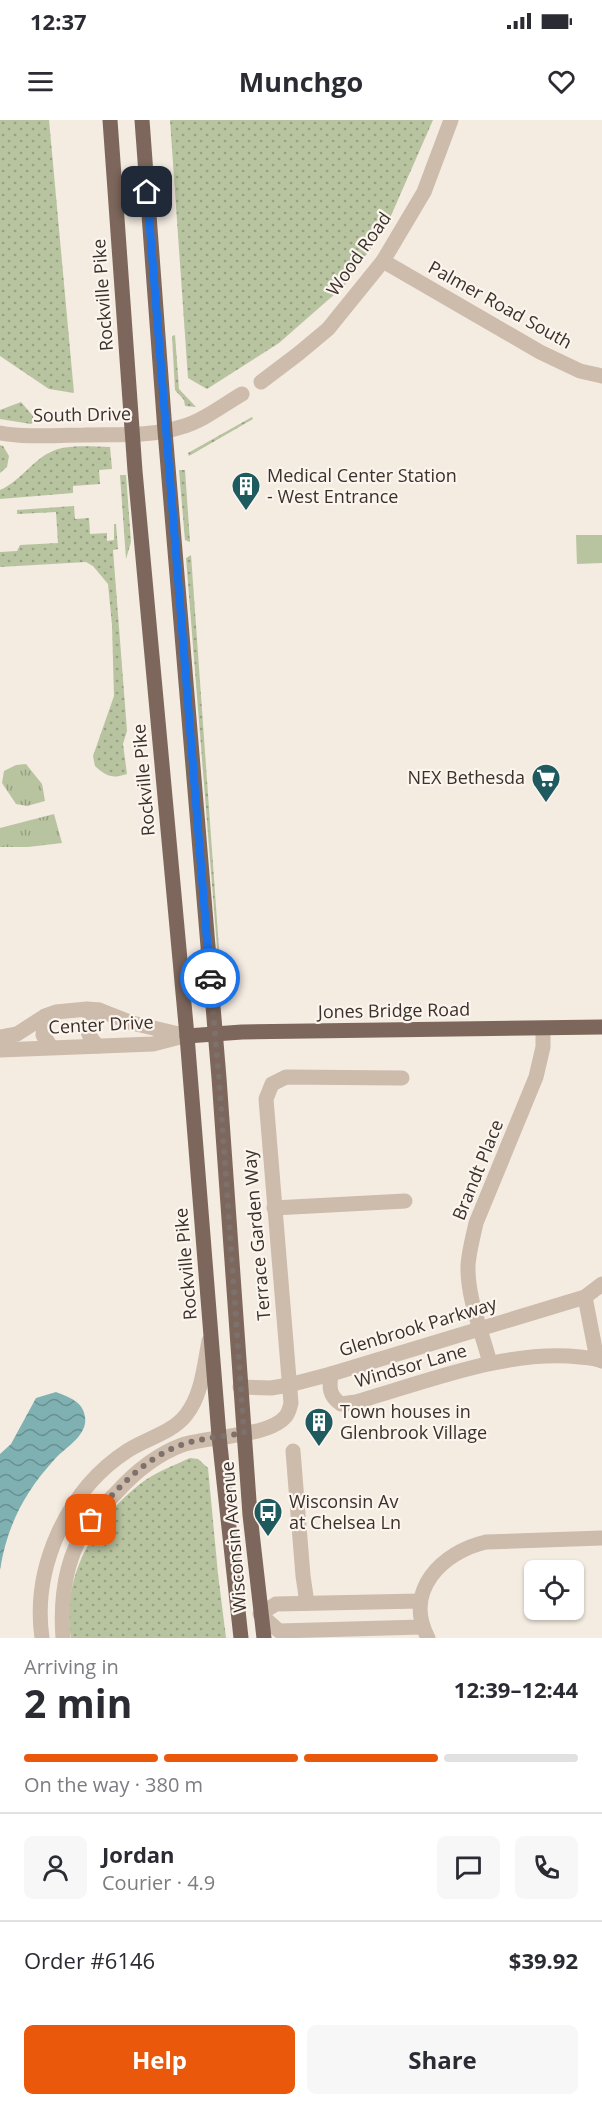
<!DOCTYPE html>
<html lang="en">
<head>
<meta charset="utf-8">
<style>
  :root { --surface:#fff; --page:#f7f7f7; --text:#2b2b33; --muted:#7c7c81; --line:#e1e1e2; --accent:#ea580c }
  body { margin:0; font-family:"Open Sans",sans-serif; background:var(--page); color:var(--text); height:100vh; display:flex; flex-direction:column; font-size:22px; white-space:nowrap }
  * { box-sizing:border-box; margin:0 }
  p { font-size:20px; color:var(--muted) }
  .icon { flex:none; width:33px; height:33px; fill:none; stroke:currentColor; stroke-width:2; stroke-linecap:round; stroke-linejoin:round }
  .map { position:relative; height:1518px; overflow:hidden }
  .panel { display:flex; flex-direction:column; background:var(--surface); flex:1 }
  .panel>* { flex:none }
  .controls { position:absolute; left:524px; top:1440px; display:grid; gap:12px }
  .controls a { display:grid; place-items:center; width:60px; height:60px; border-radius:9px; background:var(--surface); box-shadow:0 2px 4px #0004; font-size:30px }
  .pin { position:absolute; display:grid; place-items:center; width:51px; height:51px; color:#fff; margin:-26px; border-radius:12px; box-shadow:0 3px 9px #0006 }
  .courier { position:absolute; display:grid; place-items:center; width:60px; height:60px; margin:-30px; border:4px solid #1a73e8; border-radius:50%; background:#fff; color:#222; box-shadow:0 2px 8px #0007 }
  .headline em { font-style:normal; font-weight:700 }
  .headline div { display:flex; flex-direction:column-reverse }
  .headline { display:flex; align-items:center; justify-content:space-between; height:102px; padding:0 24px }
  h1 { font-size:39px; font-weight:700; line-height:45px }
  .bar { display:grid; grid-template-columns:repeat(4,1fr); gap:9px 6px; align-content:center; height:72px; padding:0 24px }
  .bar i { height:8px; border-radius:4px; background:var(--line) }
  .bar .current { background:var(--accent) }
  .bar p { grid-column:span 4 }
  .line { display:flex; align-items:center; gap:15px; padding:0 24px; border-top:2px solid var(--line) }
  .line div { flex:1 }
  .round { display:grid; place-items:center; flex:none; width:63px; height:63px; border-radius:9px; background:var(--page) }
  .button { display:flex; gap:12px; margin-top:auto; padding:12px 24px }
  .button a { flex:1; height:69px; border-radius:9px; background:var(--accent); color:#fff; font-size:24px; font-weight:700; line-height:69px; text-align:center }
  .button a+a { background:var(--page); color:var(--text) }
  .status { display:flex; justify-content:space-between; align-items:center; height:42px; padding:0 30px; background:var(--surface); direction:ltr }
  .status svg { height:16px; fill:currentColor }
  header { display:flex; justify-content:space-between; align-items:center; height:78px; padding:0 24px; background:var(--surface); font-size:27px; font-weight:700 }
  .map>svg:first-child { display:block }
  .grass { fill:url(#grass-dots) }
  .park { fill:url(#park-tufts) }
  .garden { fill:#b8c4a0 }
  .water { fill:url(#water-waves) }
  .lines { fill:none; stroke-linecap:round; stroke-linejoin:round }
  .minor { stroke:#cdbbac; stroke-width:15 }
  .major { stroke:#7d675c; stroke-width:15 }
  .done { stroke:#7c716b; stroke-width:6; stroke-dasharray:0 10.8 }
  .route { stroke:#1a73e8; stroke-width:8 }
  .labels { text-anchor:middle; stroke-width:4.5; stroke-linejoin:round; paint-order:stroke }
  .street-label { font-size:18px; fill:#3b302b; stroke:#fbf5ee }
  .poi-label { font-size:18px; fill:#3b302b; stroke:#fbf5ee; text-anchor:start }
</style>
</head>
<body>
<div class="status"><b>12:37</b><svg viewBox="0 0 49 12"><path d="M0 12V9h3v3zM5 12V6h3v6zM10 12V3h3v9zM15 12V0h3v12zM26 1h20v11H26zM47 4h2v5h-2z"/></svg></div>
<header><svg class="icon" aria-label="menu" viewBox="0 0 24 24"><path d="M4 6h16M4 12h16M4 18h16"/></svg>Munchgo<svg class="icon" aria-label="heart" viewBox="0 0 24 24"><path d="M12 20l-8-8c-3-5 5-10 8-4 3-6 11-1 8 4z"/></svg></header>
<div class="map">
<svg width="602" height="1518" viewBox="0 0 602 1518">
  <defs>
    <pattern id="grass-dots" width="8" height="8" patternUnits="userSpaceOnUse" patternTransform="scale(1.5)"><rect width="8" height="8" fill="#b8c4a0"/><path d="M2 2h.1M6 6h.1" fill="none" stroke="#97a083" stroke-width="1.8" stroke-linecap="round"/></pattern>
    <pattern id="park-tufts" width="24" height="20" patternUnits="userSpaceOnUse" patternTransform="scale(1.5)"><rect width="24" height="20" fill="#b8c4a0"/><path d="M3 7l-1-3M5 7V3M7 7l1-3M15 17l-1-3M17 17v-4M19 17l1-3" fill="none" stroke="#97a083"/></pattern>
    <pattern id="water-waves" width="16" height="10" patternUnits="userSpaceOnUse" patternTransform="scale(1.5)"><rect width="16" height="10" fill="#7fb0b2"/><path d="M0 5q4-4 8 0t8 0" fill="none" stroke="#699091"/></pattern>
  </defs>
  <rect width="100%" height="100%" fill="#f4ebe1"/>
  <g class="grass">
    <polygon points="0,0 49,0 74,273 49,269 0,236"/>
    <polygon points="170,0 433,0 386,107 344,166 279,223 207,269 188,258"/>
    <polygon points="175,215 179,269 196,287 185,286 184,280 175,270 172,216"/>
    <polygon points="21,282 33,296 34,302 31,304 0,299 0,290"/>
    <polygon points="252,297 253,299 189,336 188,333"/>
    <polygon points="0,325 3,326 9,336 7,347 0,353"/>
    <path d="M110,327l2,22 -13,1 1,14 -27,2v7l-73,6v-9c21,-9 33,-31 53,-39 17,-7 39,-4 57,-4z"/>
    <polygon points="179,350 185,350 190,422 185,420"/>
    <polygon points="120,355 126,355 131,422 126,439"/>
    <path d="M74,386l1,13 14,-1 1,16 17,-1v8l7,-1v-16h2l2,25 -5,1 14,181 -4,13 4,30c-15,5 -21,2 -32,-8l-2,-10 21,-60 -2,-71 -4,-41 -15,-18 -7,-4 -86,5v-15l17,-1 3,-6 38,-2 -2,-31 -39,2v-4z"/>
    <polygon points="191,435 221,857 222,863 231,874 224,876 220,865 186,438"/>
    <path d="M190,1338l8,1 10,9 10,106 8,64h-155c-11,-60 25,-122 73,-157 14,-10 31,-16 46,-23z"/>
  </g>
  <g class="park">
    <polygon points="26,644 42,664 45,681 27,686 16,684 2,663 4,651 16,645"/>
    <polygon points="54,694 62,723 28,727 0,727 0,708"/>
  </g>
  <polygon class="garden" points="576,415 602,415 602,443 577,444"/>
  <path class="water" d="M56,1272c12,5 27,9 29,25 3,19 -21,31 -31,43 -30,33 -47,66 -54,110v-116l11,-10 25,-46z"/>
  <g class="lines">
    <g class="minor">
      <polyline points="383,141 540,232 580,251 602,256"/>
      <polyline points="261,262 298,234 328,209 383,141 424,72 451,0"/>
      <path d="M0,313c27,5 56,2 84,2 31,-1 66,2 97,-8 22,-6 42,-22 61,-33"/>
      <polyline points="45,896 43,915 51,927"/>
      <polyline points="0,917 17,914 45,896 56,892 87,889 99,890 132,903 187,916"/>
      <path d="M98,926c-14,-13 -15,-25 1,-36"/>
      <polyline points="0,930 153,924 184,916"/>
      <polyline points="274,1088 405,1081"/>
      <polyline points="585,1177 597,1239"/>
      <path d="M490,1243c-8,-31 -23,-65 -22,-98 1,-14 5,-28 8,-42l60,-146 7,-30v-18"/>
      <path d="M331,1254c-2,13 -2,22 10,30l15,-2c70,-20 151,-53 224,-45 7,1 15,1 22,4"/>
      <polyline points="240,1267 271,1268 289,1265 331,1254 585,1177 602,1164"/>
      <polyline points="293,1331 303,1456 307,1483"/>
      <polyline points="420,1481 276,1484 260,1494 279,1511 422,1507"/>
      <path d="M42,1518c-10,-70 25,-148 85,-187 18,-12 45,-18 59,-36 16,-20 18,-49 23,-74"/>
      <path d="M63,1518c-3,-41 3,-84 28,-118 7,-10 16,-18 25,-27 19,-21 39,-38 66,-48 26,-9 88,-8 104,-29 3,-4 4,-9 5,-13l-25,-304 6,-15 14,-7 116,1"/>
      <path d="M428,1518c-25,-47 14,-86 58,-96l116,-4"/>
    </g>
    <g class="major">
      <polyline points="110,0 135,351 187,916 219,1316 241,1518"/>
      <polyline points="142,0 165,311 219,958 250,1395 264,1518"/>
      <polyline points="187,916 242,912 602,907"/>
    </g>
  </g>
  <g class="lines">
    <path class="done" d="M91,1400c25,-31 54,-63 93,-76 19,-6 40,-8 60,-11l-25,-355 -9,-100"/>
    <polyline class="route" points="147,72 210,858"/>
  </g>
  <defs>
    <g id="building-pin" transform="scale(1.5)"><path d="M0 17L-7.5 6A9.5 9.5 0 1 1 7.5 6Z" fill="#1f5a5e" stroke="#fbf5ee"/><path d="M-4-6H4V6H1V3H-1V6H-4ZM-2.5-4.3h1.7v1.8h-1.7ZM.8-4.3h1.7v1.8H.8ZM-2.5-1h1.7V.8h-1.7ZM.8-1h1.7V.8H.8Z" fill="#fff"/></g>
    <g id="supermarket-pin" transform="scale(1.5)"><path d="M0 17L-7.5 6A9.5 9.5 0 1 1 7.5 6Z" fill="#1f5a5e" stroke="#fbf5ee"/><path d="M-6-5.5h2.5l.6 2H6L4.5 2H-2.5L-4.4-4H-6ZM-1.5 3.2a1.3 1.3 0 1 0 .1 0ZM3 3.2a1.3 1.3 0 1 0 .1 0Z" fill="#fff"/></g>
    <g id="bus-pin" transform="scale(1.5)"><path d="M0 17L-7.5 6A9.5 9.5 0 1 1 7.5 6Z" fill="#1f5a5e" stroke="#fbf5ee"/><path d="M-5-6H5V4H4V6H2V4H-2V6H-4V4H-5ZM-3.5-4V0h7V-4ZM-3.5 1.2v1.5H-2V1.2ZM2 1.2v1.5H3.5V1.2Z" fill="#fff"/></g>
  </defs>
  <g fill-rule="evenodd">
    <use href="#building-pin" x="246" y="366"/>
    <use href="#supermarket-pin" x="546" y="658"/>
    <use href="#building-pin" x="319" y="1302"/>
    <use href="#bus-pin" x="268" y="1392"/>
  </g>
  <g class="labels">
    <g class="street-label">
      <text transform="translate(359 134) rotate(-55)" y="6">Wood Road</text>
      <text transform="translate(103 175) rotate(-94)" y="6">Rockville Pike</text>
      <text transform="translate(500 185) rotate(29)" y="6">Palmer Road South</text>
      <text transform="translate(82 295) rotate(-1)" y="6">South Drive</text>
      <text transform="translate(144 660) rotate(-95)" y="6">Rockville Pike</text>
      <text transform="translate(394 891) rotate(-1)" y="6">Jones Bridge Road</text>
      <text transform="translate(101 905) rotate(-3)" y="6">Center Drive</text>
      <text transform="translate(478 1050) rotate(-68)" y="6">Brandt Place</text>
      <text transform="translate(257 1115) rotate(-95)" y="6">Terrace Garden Way</text>
      <text transform="translate(186 1144) rotate(-95)" y="6">Rockville Pike</text>
      <text transform="translate(418 1207) rotate(-17)" y="6">Glenbrook Parkway</text>
      <text transform="translate(411 1246) rotate(-16)" y="6">Windsor Lane</text>
      <text transform="translate(234 1417) rotate(-95)" y="6">Wisconsin Avenue</text>
    </g>
    <g class="poi-label">
      <text x="267" y="362">Medical Center Station<tspan x="267" dy="21">- West Entrance</tspan></text>
      <text x="525" y="664" text-anchor="end">NEX Bethesda</text>
      <text x="340" y="1298">Town houses in<tspan x="340" dy="21">Glenbrook Village</tspan></text>
      <text x="289" y="1388">Wisconsin Av<tspan x="289" dy="21">at Chelsea Ln</tspan></text>
    </g>
  </g>
</svg>
<div class="controls">
<a><svg class="icon" aria-label="locate" viewBox="0 0 24 24"><circle cx="12" cy="12" r="6"/><path d="M12 2v4M12 18v4M2 12h4M18 12h4"/></svg></a>
</div>
<div class="pin" style="left:91px;top:1400px;background:#ea580c"><svg class="icon" aria-label="bag" viewBox="0 0 24 24"><path d="M5 8h14l-1 12H6zM9 8a3 3 0 0 1 6 0"/></svg></div>
<div class="pin" style="left:147px;top:72px;background:#1f2937"><svg class="icon" aria-label="home" viewBox="0 0 24 24"><path d="M3 11l9-7 9 7M6 9v11h12V9"/></svg></div>
<div class="courier" style="left:210px;top:858px"><svg class="icon" aria-label="car" viewBox="0 0 24 24"><path d="M5 17H2v-5l4-1 3-4h7l3 4 3 1v5h-3M9 17h6M6 11h13"/><circle cx="7" cy="17" r="2"/><circle cx="17" cy="17" r="2"/></svg></div>
</div>
<section class="panel">
<div class="headline"><div><h1>2 min</h1><p>Arriving in</p></div><em>12:39–12:44</em></div>
<div class="bar"><i class="current"></i><i class="current"></i><i class="current"></i><i></i><p>On the way · 380 m</p></div>
<div class="line" style="height:108px"><a class="round"><svg class="icon" aria-label="person" viewBox="0 0 24 24"><circle cx="12" cy="8" r="4"/><path d="M4 21q1-7 8-7t8 7"/></svg></a><div><b>Jordan</b><p>Courier · 4.9</p></div><a class="round"><svg class="icon" aria-label="chat" viewBox="0 0 24 24"><path d="M4 5h16v11H9l-5 4z"/></svg></a><a class="round"><svg class="icon" aria-label="phone" viewBox="0 0 24 24"><path d="M5 4h4l2 5-3 2q2 4 5 5l2-3 5 2v4C11 20 4 13 5 4z"/></svg></a></div>
<div class="line" style="height:78px"><div>Order #6146</div><b>$39.92</b></div>
<div class="button"><a>Help</a><a>Share</a></div>
</section>
</body>
</html>
